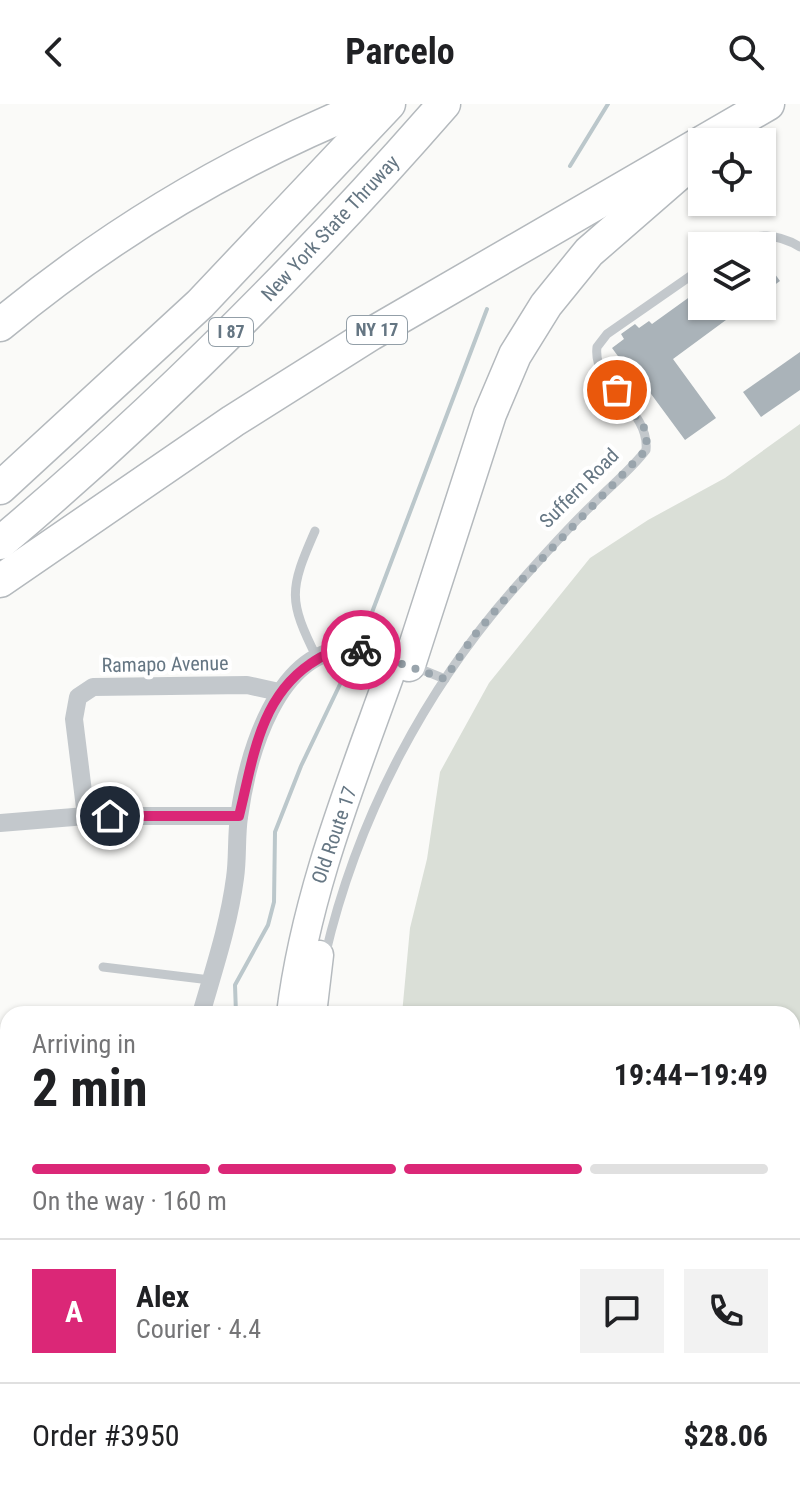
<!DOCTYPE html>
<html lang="en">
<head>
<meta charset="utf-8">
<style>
  :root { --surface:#fff; --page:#f2f2f2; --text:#202124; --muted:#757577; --line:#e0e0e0; --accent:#db2777 }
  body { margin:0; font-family:"Roboto Condensed",sans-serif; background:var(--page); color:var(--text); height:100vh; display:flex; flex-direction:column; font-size:30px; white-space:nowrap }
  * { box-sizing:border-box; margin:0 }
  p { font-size:26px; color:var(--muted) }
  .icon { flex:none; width:44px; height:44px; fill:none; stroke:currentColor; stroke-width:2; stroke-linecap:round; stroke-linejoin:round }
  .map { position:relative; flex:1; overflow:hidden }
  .side { position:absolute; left:0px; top:902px; width:800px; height:496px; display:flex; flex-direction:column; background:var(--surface); border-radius:24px 24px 0 0; box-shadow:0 2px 6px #0004 }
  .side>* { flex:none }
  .fabs { position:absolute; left:688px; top:24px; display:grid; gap:16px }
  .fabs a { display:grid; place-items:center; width:88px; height:88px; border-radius:0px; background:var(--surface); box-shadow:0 2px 6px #0004; font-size:40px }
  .pin { position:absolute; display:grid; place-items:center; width:68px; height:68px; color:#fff; margin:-34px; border:4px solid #fff; border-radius:50%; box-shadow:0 2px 8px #0007 }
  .courier { position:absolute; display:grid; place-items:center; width:80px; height:80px; margin:-40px; border:6px solid #db2777; border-radius:50%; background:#fff; color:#222; box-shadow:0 2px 10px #0007 }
  .overview em { font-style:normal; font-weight:700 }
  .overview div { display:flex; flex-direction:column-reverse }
  .overview { display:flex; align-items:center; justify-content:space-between; height:136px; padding:0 32px }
  h1 { font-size:52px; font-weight:700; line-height:60px }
  .bar { display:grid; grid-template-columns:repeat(4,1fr); gap:12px 8px; align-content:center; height:96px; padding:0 32px }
  .bar i { height:10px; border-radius:6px; background:var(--line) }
  .bar .current { background:var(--accent) }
  .bar p { grid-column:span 4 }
  .line { display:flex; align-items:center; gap:20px; padding:0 32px; border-top:2px solid var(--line) }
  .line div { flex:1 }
  .round { display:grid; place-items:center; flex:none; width:84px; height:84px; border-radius:0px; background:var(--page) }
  header { display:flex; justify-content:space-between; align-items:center; height:104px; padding:0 32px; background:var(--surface); font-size:36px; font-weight:700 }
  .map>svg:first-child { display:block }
  .green { fill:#dadfd7 }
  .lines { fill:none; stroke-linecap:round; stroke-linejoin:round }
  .stream { stroke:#bbc7cb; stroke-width:4 }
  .building { fill:#aab3b9 }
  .primary-casing { stroke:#b5babe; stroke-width:31 }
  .highway-casing { stroke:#b4b9bd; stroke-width:35 }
  .lane { stroke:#c3c8cc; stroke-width:9 }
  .street { stroke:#c3c8cc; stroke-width:18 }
  .primary { stroke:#fff; stroke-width:28 }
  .highway { stroke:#fff; stroke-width:32 }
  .done { stroke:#99a4ac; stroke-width:8; stroke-dasharray:0 14.4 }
  .route { stroke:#db2777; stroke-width:10 }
  .labels { text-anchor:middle; stroke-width:8; stroke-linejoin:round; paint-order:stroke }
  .shield { fill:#fff; stroke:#939fa8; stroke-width:2 }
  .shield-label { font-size:18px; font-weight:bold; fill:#657683 }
  .street-label { font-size:20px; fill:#657683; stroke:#fff }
</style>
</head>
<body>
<header><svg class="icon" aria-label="back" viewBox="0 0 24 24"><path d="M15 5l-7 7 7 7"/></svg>Parcelo<svg class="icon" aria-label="search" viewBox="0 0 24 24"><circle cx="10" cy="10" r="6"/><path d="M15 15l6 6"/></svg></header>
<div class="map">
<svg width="800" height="1398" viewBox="0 0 800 1398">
  <rect width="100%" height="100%" fill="#fafaf8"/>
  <polygon class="green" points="800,320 800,1398 341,1398 341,1390 792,1390 792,910 402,910 410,824 427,755 440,668 489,579 590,454 648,416 725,374"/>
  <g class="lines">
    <g class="stream">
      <polyline points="570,62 608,0"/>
      <polyline points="360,540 487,205"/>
      <polyline points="236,910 235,881 268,821 274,798 275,728 301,662 354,551"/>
      <polyline points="208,1390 211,1398"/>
    </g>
  </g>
  <g class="building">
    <polygon points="762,152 780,177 762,190"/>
    <polygon points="702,184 702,202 745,202 673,255 716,314 685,336 643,279 640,282 612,244 624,235 621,230 635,220 639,224 649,217 652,220"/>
    <polygon points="800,248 800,286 761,313 743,288"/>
  </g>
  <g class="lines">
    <g class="primary-casing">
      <g id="primary">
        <path d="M291,910c15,-123 63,-238 104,-354"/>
        <polyline points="312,910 319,851"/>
        <polyline points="292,1390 292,1398"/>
        <polyline points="314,1390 314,1398"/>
      </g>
    </g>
    <g class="highway-casing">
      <g id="highway">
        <path d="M0,221c112,-93 237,-167 372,-221"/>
        <polyline points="0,384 200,200 389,0"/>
        <path d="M0,439c160,-135 307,-282 444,-439"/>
        <polyline points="0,477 233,317 371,230 768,0"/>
        <polyline points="409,561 490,310 515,251 546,201 589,148 681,68"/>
      </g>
    </g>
    <g class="lane">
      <path d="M733,142c22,-15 46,-12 67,1"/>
      <path d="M315,427c-26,59 -27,69 2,127"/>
      <polyline points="413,562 445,575"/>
      <path d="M325,852c32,-138 101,-270 195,-374 23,-26 46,-52 71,-76 18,-19 39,-35 55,-56 4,-42 -54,-63 -49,-103l10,-13 95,-66"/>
      <polyline points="103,863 210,876"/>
    </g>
    <g class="street">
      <polyline points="86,712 74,615 78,593 93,583 247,581 279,588"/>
      <polyline points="0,719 86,712 239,712"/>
      <path d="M201,910c13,-45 28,-90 34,-136 3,-20 1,-41 4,-61 8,-59 37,-170 114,-168 17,0 36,9 52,14"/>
      <polyline points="0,977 8,977"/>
      <polyline points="0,1215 8,1214"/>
      <polyline points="91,1390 91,1398"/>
    </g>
    <use href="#primary" class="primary"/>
    <use href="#highway" class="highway"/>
  </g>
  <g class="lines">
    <polyline class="done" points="361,546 445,575 473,533 517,481 646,346 647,328 617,286"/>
    <path class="route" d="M110,712h129c14,-56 20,-117 71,-152 15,-11 32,-18 51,-14"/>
  </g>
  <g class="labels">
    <g class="shield">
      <rect x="347" y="212" width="60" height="28" rx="6"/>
      <rect x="209" y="214" width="44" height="28" rx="6"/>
    </g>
    <g class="shield-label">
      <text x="377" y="232">NY 17</text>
      <text x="231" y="234">I 87</text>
    </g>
    <g class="street-label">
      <text transform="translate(330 124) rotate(-47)" y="7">New York State Thruway</text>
      <text transform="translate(579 384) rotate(-45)" y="7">Suffern Road</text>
      <text transform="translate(165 560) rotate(-1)" y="7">Ramapo Avenue</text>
      <text transform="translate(334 731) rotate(-71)" y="7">Old Route 17</text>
    </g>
  </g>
</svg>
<div class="fabs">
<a><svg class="icon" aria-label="locate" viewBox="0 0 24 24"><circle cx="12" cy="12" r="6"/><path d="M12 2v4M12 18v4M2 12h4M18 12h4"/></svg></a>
<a><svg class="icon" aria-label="layers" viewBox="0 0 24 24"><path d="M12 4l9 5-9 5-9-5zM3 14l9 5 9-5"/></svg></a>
</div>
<div class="pin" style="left:617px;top:286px;background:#ea580c"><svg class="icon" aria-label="bag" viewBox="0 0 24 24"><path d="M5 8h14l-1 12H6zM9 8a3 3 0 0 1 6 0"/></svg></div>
<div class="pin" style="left:110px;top:712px;background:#1f2937"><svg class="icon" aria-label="home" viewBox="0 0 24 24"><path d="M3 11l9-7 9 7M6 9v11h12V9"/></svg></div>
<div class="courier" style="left:361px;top:546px"><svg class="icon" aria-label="bike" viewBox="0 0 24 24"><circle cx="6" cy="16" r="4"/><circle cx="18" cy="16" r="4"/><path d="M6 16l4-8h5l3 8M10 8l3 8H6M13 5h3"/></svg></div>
<section class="side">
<div class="overview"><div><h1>2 min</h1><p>Arriving in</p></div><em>19:44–19:49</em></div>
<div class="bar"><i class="current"></i><i class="current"></i><i class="current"></i><i></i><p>On the way · 160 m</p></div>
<div class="line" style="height:144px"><b class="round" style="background:var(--accent);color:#fff">A</b><div><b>Alex</b><p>Courier · 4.4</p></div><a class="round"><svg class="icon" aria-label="chat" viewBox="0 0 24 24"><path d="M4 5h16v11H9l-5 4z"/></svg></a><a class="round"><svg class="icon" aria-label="phone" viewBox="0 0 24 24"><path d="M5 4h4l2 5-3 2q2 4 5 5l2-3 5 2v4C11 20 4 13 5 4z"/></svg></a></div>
<div class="line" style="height:104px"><div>Order #3950</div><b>$28.06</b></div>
</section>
</div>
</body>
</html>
